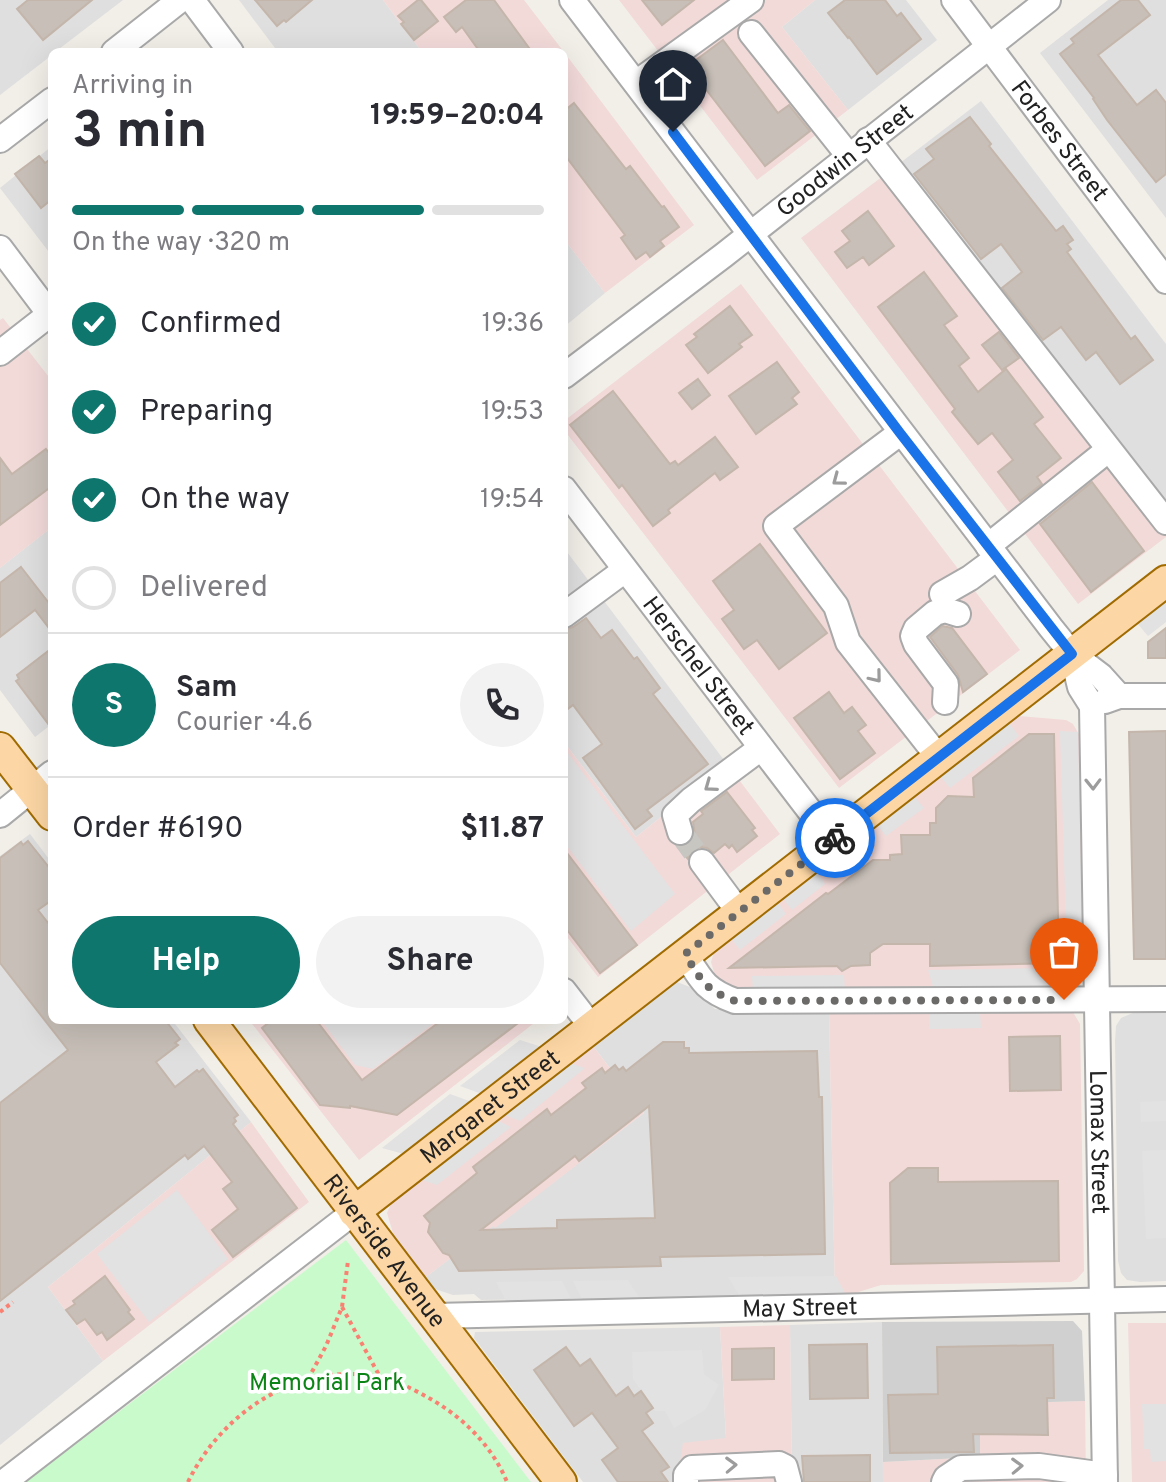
<!DOCTYPE html>
<html lang="en">
<head>
<meta charset="utf-8">
<style>
  :root { --surface:#fff; --page:#f2f2f3; --text:#2b2b33; --muted:#7c7c81; --line:#e1e1e2; --accent:#0f766e }
  body { margin:0; font-family:Overpass,sans-serif; background:var(--page); color:var(--text); height:100vh; display:flex; flex-direction:column; font-size:30px; white-space:nowrap }
  * { box-sizing:border-box; margin:0 }
  p { font-size:26px; color:var(--muted) }
  .icon { flex:none; width:44px; height:44px; fill:none; stroke:currentColor; stroke-width:2; stroke-linecap:round; stroke-linejoin:round }
  .map { position:relative; flex:1; overflow:hidden }
  .drawer { position:absolute; left:48px; top:48px; width:520px; height:976px; display:flex; flex-direction:column; background:var(--surface); border-radius:12px; box-shadow:0 8px 32px #0002 }
  .drawer>* { flex:none }
  .pin { position:absolute; display:grid; place-items:center; width:68px; height:68px; color:#fff; margin:-82px -34px; border-radius:50% 50% 50% 0; rotate:-45deg; box-shadow:0 0 8px #0007 }
  .pin .icon { rotate:45deg }
  .courier { position:absolute; display:grid; place-items:center; width:80px; height:80px; margin:-40px; border:6px solid #1a73e8; border-radius:50%; background:#fff; color:#222; box-shadow:0 2px 10px #0007 }
  .headline em { font-style:normal; font-weight:700 }
  .headline div { display:flex; flex-direction:column-reverse }
  .headline { display:flex; align-items:center; justify-content:space-between; height:136px; padding:0 24px }
  h1 { font-size:52px; font-weight:700; line-height:60px }
  .bar { display:grid; grid-template-columns:repeat(4,1fr); gap:12px 8px; align-content:center; height:96px; padding:0 24px }
  .bar i { height:10px; border-radius:6px; background:var(--line) }
  .bar .on { background:var(--accent) }
  .bar p { grid-column:span 4 }
  .line { display:flex; align-items:center; gap:20px; padding:0 24px; border-top:2px solid var(--line) }
  .line div { flex:1 }
  .round { display:grid; place-items:center; flex:none; width:84px; height:84px; border-radius:42px; background:var(--page) }
  ol { padding:0 24px; list-style:none }
  li { display:flex; align-items:center; gap:24px; height:88px }
  li p { margin-inline-start:auto }
  li .icon { padding:8px; border-radius:50%; background:var(--accent); color:#fff; stroke-width:4 }
  li:last-child { color:var(--muted) }
  li i { width:44px; height:44px; border:4px solid var(--line); border-radius:50% }
  .button { display:flex; gap:16px; margin-top:auto; padding:16px 24px }
  .button a { flex:1; height:92px; border-radius:48px; background:var(--accent); color:#fff; font-size:32px; font-weight:700; line-height:92px; text-align:center }
  .button a+a { background:var(--page); color:var(--text) }
  .map>svg:first-child { display:block }
  .residential { fill:#e0dfdf }
  .commercial { fill:#f2dad9 }
  .religious { fill:#d0d0d0 }
  .park { fill:#c8facc }
  .parking { fill:#e2e2e2 }
  .building { fill:#c7bfb8; stroke:#c4b6ab; stroke-width:2; fill-rule:evenodd }
  .lines { fill:none; stroke-linecap:round; stroke-linejoin:round }
  .minor-tunnel { stroke:#c8c6c1; stroke-width:24; stroke-dasharray:24 12; stroke-linecap:butt }
  .minor-casing { stroke:#a9a9a9; stroke-width:28 }
  .major-casing { stroke:#a06b00; stroke-width:34 }
  .path { stroke:#fa8072; stroke-width:4; stroke-dasharray:4 4; stroke-linecap:butt }
  .minor { stroke:#fff; stroke-width:24 }
  .major { stroke:#fcd6a4; stroke-width:30 }
  .oneway { stroke:#9c9c9c }
  .done { stroke:#6b6a68; stroke-width:8; stroke-dasharray:0 14.4 }
  .route { stroke:#1a73e8; stroke-width:10 }
  .labels { text-anchor:middle; stroke-width:7; stroke-linejoin:round; paint-order:stroke }
  .street-label { font-size:24px; fill:#222; stroke:#fff }
  .park-label { font-size:24px; fill:#0c8416; stroke:#fff }
</style>
</head>
<body>
<div class="map">
<svg width="1166" height="1482" viewBox="0 0 1166 1482">
  <rect width="100%" height="100%" fill="#f2efe9"/>
  <g class="residential">
    <polygon points="0,0 123,0 55,52 52,52 52,55 0,95"/>
    <polygon points="239,0 383,0 422,52 278,52"/>
    <polygon points="815,0 906,0 937,40 848,110 782,27"/>
    <polygon points="1108,0 1166,0 1166,218 1040,53"/>
    <polygon points="981,101 1166,344 1166,528 887,173"/>
    <polygon points="52,146 52,256 0,188"/>
    <polygon points="564,239 605,293 564,327"/>
    <polygon points="52,527 52,724 35,737 0,690 0,568"/>
    <polygon points="564,548 727,764 636,837 564,742"/>
    <polygon points="30,834 52,863 52,1020 172,1020 251,1122 48,1287 103,1361 0,1445 0,856"/>
    <polygon points="677,982 695,989 715,1009 829,1012 835,1295 481,1300 474,1294 453,1295 435,1289 426,1277 493,1225 495,1227 644,1113 590,1042 663,985"/>
    <polygon points="1135,1012 1166,1012 1166,1281 1140,1282 1127,1280 1121,1273 1118,1261 1115,1041 1116,1026 1121,1018"/>
    <polygon points="882,1322 883,1482 792,1482 790,1325"/>
    <polygon points="720,1327 726,1439 677,1482 583,1482 474,1338 475,1332"/>
  </g>
  <g class="commercial">
    <polygon points="383,0 524,0 564,52 422,52"/>
    <polygon points="619,0 815,0 782,27 848,110 757,180"/>
    <polygon points="564,52 694,225 605,293 564,239"/>
    <polygon points="887,173 1166,528 1166,537 1078,604 801,238"/>
    <polygon points="741,284 1020,650 839,788 564,430 564,421"/>
    <polygon points="3,318 52,381 52,527 0,568 0,320"/>
    <polygon points="1019,716 1066,720 1073,724 1080,736 1083,963 1079,979 1062,986 753,994 723,985 716,979 711,962 714,952 723,941 967,753"/>
    <polygon points="564,742 636,837 727,764 780,834 598,977 564,933"/>
    <polygon points="1059,1009 1073,1012 1080,1024 1084,1271 1077,1279 1071,1282 881,1285 852,1294 835,1295 829,1012"/>
    <polygon points="249,1020 538,1020 359,1160"/>
    <polygon points="590,1042 644,1113 495,1228 493,1226 426,1277 393,1233 387,1213 394,1197"/>
    <polygon points="251,1122 309,1202 103,1361 48,1287"/>
    <polygon points="1128,1323 1166,1323 1166,1482 1132,1482"/>
    <polygon points="790,1325 792,1482 677,1482 683,1443 726,1438 720,1327"/>
    <polygon points="1085,1401 1086,1482 883,1482 883,1462 980,1457 980,1404"/>
  </g>
  <polygon class="religious" points="1073,1321 1082,1331 1085,1401 980,1404 980,1457 883,1462 882,1322"/>
  <polygon class="park" points="346,1240 531,1482 26,1482"/>
  <g class="parking">
    <polygon points="1166,600 1166,622 1148,636 1137,623"/>
    <polygon points="1009,723 1019,736 950,788 940,776"/>
    <polygon points="1060,731 1078,732 1083,959 1067,959"/>
    <polygon points="564,748 675,894 631,931 564,842"/>
    <polygon points="914,796 924,808 886,836 876,824"/>
    <polygon points="816,871 825,884 792,910 782,897"/>
    <polygon points="777,901 786,914 740,950 730,937"/>
    <polygon points="1051,968 1060,986 934,990 928,970"/>
    <polygon points="844,975 845,991 753,993 752,976"/>
    <polygon points="980,1011 981,1028 929,1029 929,1013"/>
    <polygon points="321,1020 438,1020 373,1069 355,1065"/>
    <polygon points="520,1040 542,1047 482,1094 460,1086"/>
    <polygon points="566,1062 585,1068 520,1121 500,1113"/>
    <polygon points="450,1094 472,1102 404,1154 382,1148"/>
    <polygon points="1166,1101 1166,1121 1141,1122 1140,1102"/>
    <polygon points="492,1118 511,1127 437,1185 416,1178"/>
    <polygon points="1166,1150 1166,1238 1146,1239 1142,1151"/>
    <polygon points="177,1190 228,1259 149,1322 97,1254"/>
    <polygon points="836,1276 845,1293 739,1295 728,1277"/>
    <polygon points="628,1280 639,1297 582,1299 573,1281"/>
    <polygon points="562,1281 571,1299 506,1301 496,1282"/>
    <polygon points="702,1350 704,1374 719,1385 705,1410 674,1428 665,1411 655,1411 633,1379 632,1352"/>
    <polygon points="1142,1404 1166,1404 1166,1461 1151,1462 1150,1449 1144,1449"/>
  </g>
  <g class="building">
    <polygon points="28,0 92,0 43,40 17,9"/>
    <polygon points="255,0 312,0 286,22 284,20 277,26"/>
    <polygon points="418,0 421,0 438,21 414,40 401,24 404,22 398,16"/>
    <polygon points="466,0 494,0 532,52 480,52 462,27 456,32 444,17"/>
    <polygon points="642,0 694,0 662,25"/>
    <polygon points="845,0 885,0 897,16 901,13 921,39 877,74 849,37 848,38 828,13"/>
    <polygon points="1121,0 1138,0 1150,15 1098,55 1137,105 1156,90 1166,103 1166,174 1156,182 1107,120 1093,99 1094,98 1060,54 1074,43 1071,39"/>
    <polygon points="723,40 778,113 789,105 810,131 765,166 688,66"/>
    <polygon points="574,103 626,169 630,166 662,207 664,206 679,227 660,241 664,246 650,257 646,252 636,259 621,238 625,235 564,154 564,111"/>
    <polygon points="970,117 991,144 989,146 1053,227 1056,231 1063,226 1073,240 1067,244 1071,249 1067,252 1131,339 1135,336 1153,360 1120,384 1096,352 1086,360 1061,327 1043,340 1002,288 1022,272 1001,244 981,259 914,174 934,159 926,149"/>
    <polygon points="39,156 45,163 52,158 52,199 41,208 15,174"/>
    <polygon points="868,211 894,246 869,265 863,257 847,268 835,252 850,241 842,231"/>
    <polygon points="924,272 957,316 944,325 969,358 959,366 978,392 1006,369 1043,417 1034,424 1061,458 1037,477 1042,484 1020,501 998,472 1013,460 992,433 978,444 952,412 955,409 878,307"/>
    <polygon points="730,306 752,335 739,344 742,347 708,373 686,345 697,337 694,334"/>
    <polygon points="999,332 1019,358 1002,370 982,345"/>
    <polygon points="777,362 799,392 792,398 797,404 756,434 729,396"/>
    <polygon points="698,379 710,395 692,409 679,393"/>
    <polygon points="613,391 670,464 675,461 678,465 715,437 738,467 720,480 715,473 668,510 670,513 653,526 622,485 619,488 570,425"/>
    <polygon points="46,449 52,457 52,486 0,525 0,458 12,474"/>
    <polygon points="1092,482 1144,551 1091,592 1040,524"/>
    <polygon points="760,544 827,633 779,669 757,640 744,649 722,619 734,610 713,581"/>
    <polygon points="21,567 52,607 52,632 35,610 0,637 0,583"/>
    <polygon points="586,618 601,638 612,630 634,659 637,657 660,688 653,694 708,764 647,810 652,816 635,829 583,758 602,744 573,705 564,712 564,630 573,627"/>
    <polygon points="942,626 952,628 987,674 963,692 958,675 930,637"/>
    <polygon points="1166,628 1166,658 1148,658 1148,642"/>
    <polygon points="52,648 52,729 16,681 19,679 17,675"/>
    <polygon points="829,692 844,713 852,707 866,725 858,731 875,753 840,779 794,718"/>
    <polygon points="1166,731 1166,959 1134,959 1129,732"/>
    <polygon points="1029,734 1054,734 1059,963 930,966 930,944 883,944 870,953 870,965 851,966 842,971 837,966 729,968 826,893 828,894 873,860 890,860 890,855 902,854 901,835 930,835 930,823 936,823 936,808 948,796 974,797 973,778"/>
    <polygon points="727,792 755,828 752,830 757,836 737,852 732,845 729,848 725,844 714,853 707,848 700,847 693,850 688,859 678,847 685,846 691,842 695,835 693,822 703,814 701,811"/>
    <polygon points="28,841 52,871 52,900 38,910 52,928 52,1020 165,1020 180,1039 175,1043 178,1045 156,1062 175,1087 197,1070 199,1072 203,1069 238,1115 234,1118 236,1121 233,1124 297,1208 233,1257 212,1230 238,1209 223,1189 232,1182 204,1146 188,1159 185,1155 0,1301 0,1103 68,1050 0,963 0,858 21,842 23,845"/>
    <polygon points="564,849 637,945 600,973 564,926"/>
    <polygon points="272,1020 316,1020 362,1080 442,1020 522,1020 397,1115 350,1106 350,1108 320,1105 262,1028"/>
    <polygon points="1060,1036 1061,1090 1010,1091 1009,1037"/>
    <path d="M663,1042h21v6h5v5l128,-2 2,46h3l3,157 -165,3 1,9 -202,5 -10,-16 -6,-2 -15,-21 2,-9 -6,-7 53,-43 -4,-6 74,-58 4,6 35,-27 -4,-5 20,-15 3,5 10,-8 4,5 4,-3 3,4zM649,1106l6,112 -98,2v8l-76,2 94,-74 4,5z"/>
    <polygon points="908,1168 938,1168 938,1182 1058,1181 1059,1261 891,1264 890,1183"/>
    <polygon points="105,1276 130,1310 128,1312 134,1319 107,1340 102,1332 97,1335 85,1319 77,1324 66,1310 75,1304 73,1301"/>
    <polygon points="867,1344 868,1398 810,1399 809,1345"/>
    <polygon points="1053,1345 1054,1398 1047,1398 1048,1435 973,1434 974,1452 890,1453 888,1395 938,1394 937,1347"/>
    <polygon points="566,1347 580,1366 590,1359 616,1396 628,1387 634,1396 641,1391 653,1408 646,1413 653,1423 642,1431 669,1467 661,1472 668,1482 618,1482 602,1460 618,1448 592,1413 574,1426 534,1370"/>
    <polygon points="774,1348 774,1379 732,1380 732,1349"/>
    <polygon points="870,1455 870,1482 804,1482 802,1456"/>
  </g>
  <g class="lines">
    <polyline class="minor-tunnel" points="680,832 702,862"/>
    <g class="minor-casing">
      <g id="minor">
        <polyline points="192,0 231,52"/>
        <polyline points="572,0 1051,628 1072,654 1101,676 1119,696"/>
        <path id="s1" d="M954,0l212,281"/>
        <polyline points="751,33 849,156"/>
        <polyline points="114,52 180,0"/>
        <polyline points="636,83 751,0"/>
        <polyline points="0,140 52,100"/>
        <polyline points="868,140 1166,522"/>
        <polyline points="0,248 52,317"/>
        <polyline points="0,353 50,314"/>
        <path id="s2" d="M564,376l160,-121 324,-255"/>
        <polyline points="900,433 776,526 836,606 848,642 939,758"/>
        <path id="s3" d="M564,489l268,351"/>
        <polyline points="988,546 1108,450"/>
        <polyline points="942,594 970,578 997,558"/>
        <polyline points="564,615 625,570"/>
        <polyline points="1072,654 1080,687 1092,706"/>
        <polyline points="1105,701 1119,696 1166,696"/>
        <polyline points="945,702 946,684 916,644 913,636 916,629 935,613 945,610 958,614"/>
        <path id="s4" d="M1092,706l13,776"/>
        <polyline points="0,815 52,773"/>
        <polyline points="680,832 675,815 691,800 761,748"/>
        <polyline points="702,862 739,912"/>
        <path d="M685,954c16,26 20,36 50,47l431,-2"/>
        <polyline points="564,991 591,1026"/>
        <path id="s5" d="M434,1316l732,-17"/>
        <polyline points="4,1482 354,1212"/>
        <polyline points="686,1482 686,1475 692,1468 779,1464 785,1467 789,1482"/>
        <polyline points="944,1482 946,1478 961,1468 1039,1466 1105,1475"/>
      </g>
    </g>
    <g class="major-casing">
      <g id="major">
        <polyline points="0,748 52,815"/>
        <path id="s6" d="M209,1020l352,462"/>
        <path id="s7" d="M354,1212l812,-631"/>
      </g>
    </g>
    <g class="path">
      <polyline points="342,1307 380,1377"/>
      <polyline points="0,1312 13,1302"/>
      <polyline points="308,1379 326,1346 342,1307 348,1261"/>
      <path d="M188,1482c34,-70 111,-121 190,-105 20,4 39,14 56,24 32,19 59,47 73,81"/>
    </g>
    <use href="#minor" class="minor"/>
    <use href="#major" class="major"/>
  </g>
  <defs><path id="oneway-chevron" d="M-2-3.5L2.5 0L-2 3.5" fill="none" stroke-width="1.6" stroke-linecap="round" stroke-linejoin="round" transform="scale(2)"/></defs>
  <g class="oneway">
    <use href="#oneway-chevron" transform="translate(838 480) rotate(143)"/>
    <use href="#oneway-chevron" transform="translate(876 677) rotate(51)"/>
    <use href="#oneway-chevron" transform="translate(1093 784) rotate(89)"/>
    <use href="#oneway-chevron" transform="translate(710 786) rotate(144)"/>
    <use href="#oneway-chevron" transform="translate(731 1465) rotate(-2)"/>
    <use href="#oneway-chevron" transform="translate(1017 1466) rotate(-2)"/>
  </g>
  <g class="lines">
    <path class="done" d="M835,838l-150,116c16,26 20,36 50,47l329,-1"/>
    <polyline class="route" points="673,132 900,433 1072,654 835,838"/>
  </g>
  <g class="labels">
    <g class="street-label">
      <text dy="8" stroke="none"><textPath href="#s1" startOffset="176">Forbes Street</textPath></text>
      <text dy="8" stroke="none"><textPath href="#s2" startOffset="354">Goodwin Street</textPath></text>
      <text dy="8" stroke="none"><textPath href="#s3" startOffset="222">Herschel Street</textPath></text>
      <text dy="8" stroke="none"><textPath href="#s7" startOffset="172">Margaret Street</textPath></text>
      <text dy="8" stroke="none"><textPath href="#s4" startOffset="436">Lomax Street</textPath></text>
      <text dy="8" stroke="none"><textPath href="#s6" startOffset="290">Riverside Avenue</textPath></text>
      <text dy="8" stroke="none"><textPath href="#s5" startOffset="366">May Street</textPath></text>
    </g>
    <g class="park-label">
      <text x="327" y="1390">Memorial Park</text>
    </g>
  </g>
</svg>
<div class="pin" style="left:1064px;top:1000px;background:#ea580c"><svg class="icon" aria-label="bag" viewBox="0 0 24 24"><path d="M5 8h14l-1 12H6zM9 8a3 3 0 0 1 6 0"/></svg></div>
<div class="pin" style="left:673px;top:132px;background:#1f2937"><svg class="icon" aria-label="home" viewBox="0 0 24 24"><path d="M3 11l9-7 9 7M6 9v11h12V9"/></svg></div>
<div class="courier" style="left:835px;top:838px"><svg class="icon" aria-label="bike" viewBox="0 0 24 24"><circle cx="6" cy="16" r="4"/><circle cx="18" cy="16" r="4"/><path d="M6 16l4-8h5l3 8M10 8l3 8H6M13 5h3"/></svg></div>
<section class="drawer">
<div class="headline"><div><h1>3 min</h1><p>Arriving in</p></div><em>19:59–20:04</em></div>
<div class="bar"><i class="on"></i><i class="on"></i><i class="on"></i><i></i><p>On the way · 320 m</p></div>
<ol>
<li><svg class="icon" aria-label="check" viewBox="0 0 24 24"><path d="M5 12l5 5 9-10"/></svg>Confirmed<p>19:36</p></li>
<li><svg class="icon" aria-label="check" viewBox="0 0 24 24"><path d="M5 12l5 5 9-10"/></svg>Preparing<p>19:53</p></li>
<li><svg class="icon" aria-label="check" viewBox="0 0 24 24"><path d="M5 12l5 5 9-10"/></svg>On the way<p>19:54</p></li>
<li><i></i>Delivered</li>
</ol>
<div class="line" style="height:144px"><b class="round" style="background:var(--accent);color:#fff">S</b><div><b>Sam</b><p>Courier · 4.6</p></div><a class="round"><svg class="icon" aria-label="phone" viewBox="0 0 24 24"><path d="M5 4h4l2 5-3 2q2 4 5 5l2-3 5 2v4C11 20 4 13 5 4z"/></svg></a></div>
<div class="line" style="height:104px"><div>Order #6190</div><b>$11.87</b></div>
<div class="button"><a>Help</a><a>Share</a></div>
</section>
</div>
</body>
</html>
